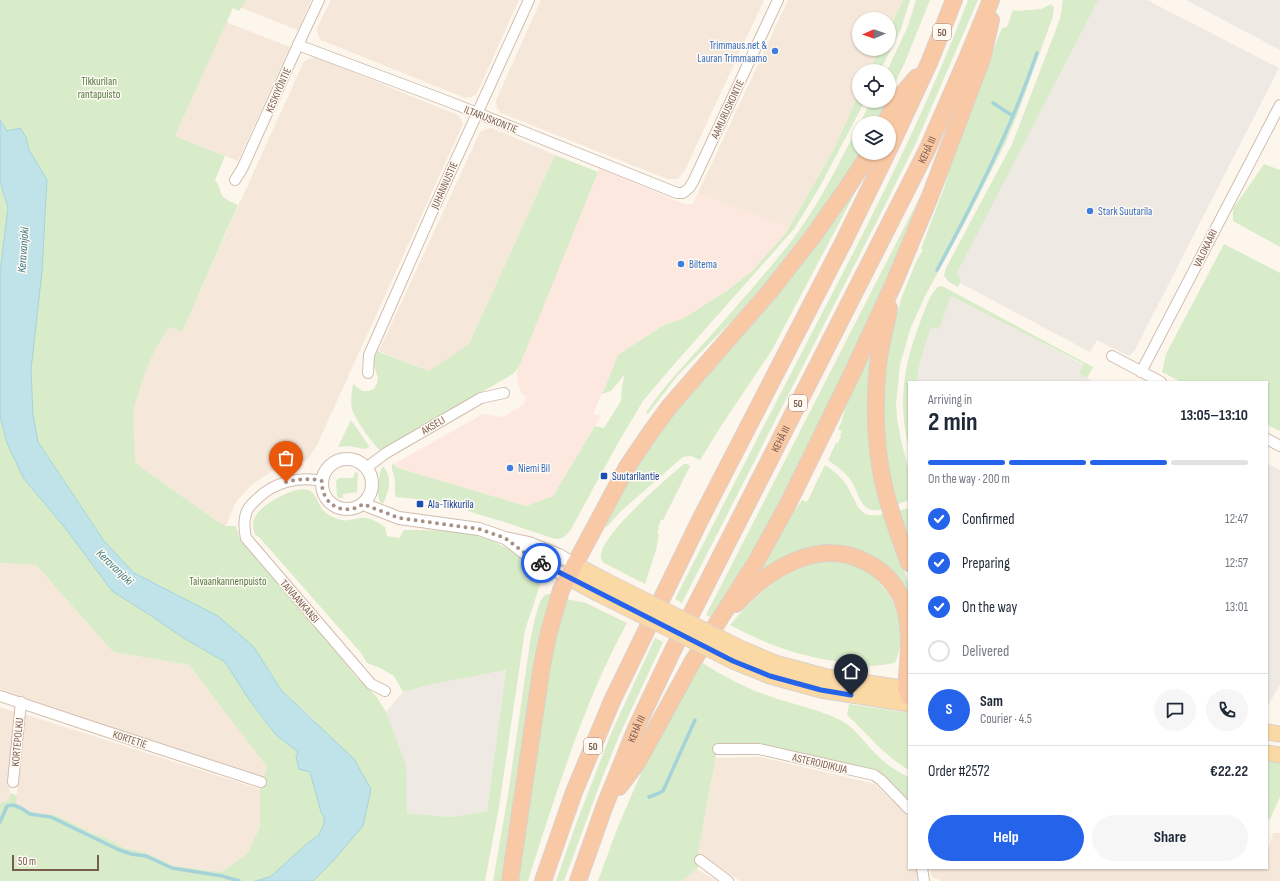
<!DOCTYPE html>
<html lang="en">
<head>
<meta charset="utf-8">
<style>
  :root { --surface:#fff; --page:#f6f6f7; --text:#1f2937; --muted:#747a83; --line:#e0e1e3; --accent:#2563eb }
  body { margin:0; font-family:"Sofia Sans Condensed",sans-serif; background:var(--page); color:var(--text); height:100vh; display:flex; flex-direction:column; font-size:15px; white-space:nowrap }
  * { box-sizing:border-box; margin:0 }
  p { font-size:13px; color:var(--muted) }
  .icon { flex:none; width:22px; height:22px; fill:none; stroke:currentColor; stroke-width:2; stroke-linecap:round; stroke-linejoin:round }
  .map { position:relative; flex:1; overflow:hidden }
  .panel { position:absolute; left:908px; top:381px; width:360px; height:488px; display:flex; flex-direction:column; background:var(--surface); border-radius:0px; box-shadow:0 1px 3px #0004 }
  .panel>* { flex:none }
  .needle { width:26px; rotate:268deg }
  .fabs { position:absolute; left:852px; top:12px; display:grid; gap:8px }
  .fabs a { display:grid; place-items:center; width:44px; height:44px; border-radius:50%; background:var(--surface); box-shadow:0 1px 3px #0004; font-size:20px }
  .scale { position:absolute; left:12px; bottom:10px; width:87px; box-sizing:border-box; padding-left:4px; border:2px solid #7a5c4d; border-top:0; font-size:11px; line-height:14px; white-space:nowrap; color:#7a5c4d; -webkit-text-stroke:3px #fffaf3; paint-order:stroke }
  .pin { position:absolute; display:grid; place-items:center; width:34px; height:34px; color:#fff; margin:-41px -17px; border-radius:50% 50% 50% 0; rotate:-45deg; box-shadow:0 0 4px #0007 }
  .pin .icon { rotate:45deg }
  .courier { position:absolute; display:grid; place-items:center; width:40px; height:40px; margin:-20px; border:3px solid #2563eb; border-radius:50%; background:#fff; color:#222; box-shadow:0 1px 5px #0007 }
  .head em { font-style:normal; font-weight:700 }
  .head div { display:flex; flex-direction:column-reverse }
  .head { display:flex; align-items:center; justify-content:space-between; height:68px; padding:0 20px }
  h1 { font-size:26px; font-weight:700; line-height:30px }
  .bar { display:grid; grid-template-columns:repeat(4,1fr); gap:6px 4px; align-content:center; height:48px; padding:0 20px }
  .bar i { height:5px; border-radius:3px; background:var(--line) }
  .bar .on { background:var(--accent) }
  .bar p { grid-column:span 4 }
  .line { display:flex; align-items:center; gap:10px; padding:0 20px; border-top:1px solid var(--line) }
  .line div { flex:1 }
  .round { display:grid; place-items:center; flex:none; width:42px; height:42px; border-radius:21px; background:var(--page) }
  ol { padding:0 20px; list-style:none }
  li { display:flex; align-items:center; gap:12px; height:44px }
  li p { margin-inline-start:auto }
  li .icon { padding:4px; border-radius:50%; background:var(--accent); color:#fff; stroke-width:4 }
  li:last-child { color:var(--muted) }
  li i { width:22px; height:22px; border:2px solid var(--line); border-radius:50% }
  .action { display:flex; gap:8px; margin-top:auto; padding:8px 20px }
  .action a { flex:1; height:46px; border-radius:24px; background:var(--accent); color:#fff; font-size:16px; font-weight:700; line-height:46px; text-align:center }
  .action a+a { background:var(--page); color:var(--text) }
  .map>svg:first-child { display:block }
  .residential { fill:#f5e8da }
  .commercial { fill:#fde8e0 }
  .industrial { fill:#efe9e4 }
  .green { fill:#d8ecc9 }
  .water { fill:#bfe3e8; stroke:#a5d3da }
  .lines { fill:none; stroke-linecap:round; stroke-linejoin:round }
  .stream { stroke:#a5d3da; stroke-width:3.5 }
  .minor-casing { stroke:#d1beb0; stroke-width:12 }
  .tertiary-casing { stroke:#d1beb0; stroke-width:14 }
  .primary-casing { stroke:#dad1cd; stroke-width:17 }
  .trunk-casing { stroke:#dad1cd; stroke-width:18 }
  .minor { stroke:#fff; stroke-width:10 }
  .tertiary { stroke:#fff; stroke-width:12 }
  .primary { stroke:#fbd9a5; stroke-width:15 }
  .trunk { stroke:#f9c8a4; stroke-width:16 }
  .primary-bridge-casing { stroke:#dad1cd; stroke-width:17; stroke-linecap:butt }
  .primary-bridge { stroke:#fbd9a5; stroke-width:15 }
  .done { stroke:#a89285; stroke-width:4; stroke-dasharray:0 7.2 }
  .route { stroke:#2563eb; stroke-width:5 }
  .shop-dot { fill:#3f7fe0; stroke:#fffaf3; stroke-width:1.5 }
  .transit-dot { fill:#1a4fb4; stroke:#fffaf3; stroke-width:1.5 }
  .labels { text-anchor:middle; stroke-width:3; stroke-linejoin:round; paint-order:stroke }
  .shield { fill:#fffaf3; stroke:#a28b7f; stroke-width:1 }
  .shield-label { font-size:10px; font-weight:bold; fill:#7a5c4d }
  .shop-label { font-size:11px; fill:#366cbe; stroke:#fffaf3; text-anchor:start }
  .park-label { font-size:11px; fill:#537a41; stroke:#fffaf3 }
  .street-label { font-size:11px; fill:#7a5c4d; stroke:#fffaf3 }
  .transit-label { font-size:11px; fill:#164399; stroke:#fffaf3; text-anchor:start }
  .water-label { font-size:12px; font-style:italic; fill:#437c86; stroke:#fffaf3 }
</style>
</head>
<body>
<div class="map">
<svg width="1280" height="881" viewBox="0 0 1280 881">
  <rect width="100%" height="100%" fill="#fdf6ec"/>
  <g class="residential">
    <polygon points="237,0 311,0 298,30 234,5"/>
    <polygon points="331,0 519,0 477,93 472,97 465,98 321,40 318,35 317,28"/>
    <polygon points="541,0 764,0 685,170 678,179 667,179 501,113 497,108 496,100"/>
    <polygon points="788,0 903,0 889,29 889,19 859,19 859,49 880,49 869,71 859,71 859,93 834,149 788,228 698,193"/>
    <polygon points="226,22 290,47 238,161 175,136"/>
    <polygon points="315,57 458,115 463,124 317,445 307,460 275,469 250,486 236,502 226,526 217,521 142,468 121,447 131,400 154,352 169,327 182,332 236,211 304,61"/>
    <polygon points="492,128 555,155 469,344 429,371 379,351 480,132 486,129"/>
    <polygon points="0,563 36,565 113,652 189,665 267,767 263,779 0,689"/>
    <polygon points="0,707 15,712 9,800 2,803 0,805"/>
    <polygon points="24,714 260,789 260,827 247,854 221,872 174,866 144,852 124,848 104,837 94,834 58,816 42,814 29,811 16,803"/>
    <polygon points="761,757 875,784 908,816 909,824 909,868 916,868 919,881 740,881 698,852 716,758"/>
    <polygon points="1273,833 1280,833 1280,881 942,881 932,877 930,868 1267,868 1267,850 1268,850"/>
    <polygon points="697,869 716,881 682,881"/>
  </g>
  <polygon class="commercial" points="599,168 684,204 693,204 698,193 788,228 785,234 751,272 728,290 684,318 662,326 618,355 593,414 601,416 553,496 526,506 398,468 394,464 483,414 503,417 523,405 526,397 521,393 518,382 517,372"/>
  <g class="industrial">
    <polygon points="1093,0 1147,0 1279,68 1135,350 1129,356 1097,340 1090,352 949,277"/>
    <polygon points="1186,0 1280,0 1280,50"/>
    <polygon points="951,295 1084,365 1080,374 1094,382 917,382 919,366 931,327"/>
    <polygon points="1267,463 1280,470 1280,684 1269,704 1267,705"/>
    <polygon points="506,670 487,811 451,817 407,813 386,712 403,692 429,685"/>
  </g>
  <g class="green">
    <path d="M0,0h246l-7,11 -6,-3 -58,128 50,20 -10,24c5,5 4,10 7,15 3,5 11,8 16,10l-56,127 -13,-5 -15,25 -8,18 -13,40 2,51 7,7 75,53 9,5h10l3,11 8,11 64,73 46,57 19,18 10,16 20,53 1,48 44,4 36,-6 19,-141 -77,15 -26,7 -9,-16 -14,-8 -13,-5 -6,-10 -102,-116 -4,-2c-2,-7 -3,-12 0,-18 5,-12 41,-32 53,-27 9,3 10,16 17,22 4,4 10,6 16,8 8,2 17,-3 25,-2 7,1 14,5 19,9l2,9 12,2 5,-8c20,0 41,0 61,3 29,4 56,23 79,40l-19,57 -26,177 -14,74h-172l20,-20 30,-35 -49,-106 -33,-30 -27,-43 -36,-31 -84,-43 -30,-32 -66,-99 -5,-27 -2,-45 11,-99 5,-91 -18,-30 -3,-13 -19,-6 -7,-11z"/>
    <polygon points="903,0 910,0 901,29 880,71 869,71 880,49 889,49 889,29"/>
    <polygon points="916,0 930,0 905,62 889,96 889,71 887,71 908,26"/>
    <path d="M968,0h10l-62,143 -40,80 -194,380 -7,-4c48,-94 96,-187 144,-280 54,-104 108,-209 149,-319z"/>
    <polygon points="1063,0 1098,0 957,273 961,280 958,287 949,282 944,276 946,268 1012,144 1060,19"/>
    <polygon points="1051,4 1054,7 1053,16 1018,113 1005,144 961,230 925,296 911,327 900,365 896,404 897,418 901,440 909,472 909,500 896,505 890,479 882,422 886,362 890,339 902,296 917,260 923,250 921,249 944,188 957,144 989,60 1002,28 1007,27 1013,10 1017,11 1041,9"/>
    <path d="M859,93v8h6l-47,89 -24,39 -124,140 -27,32 -25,42 -48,88c-5,5 -7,8 -15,8l-51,-17 -30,-9 -20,-10 -58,-6c-2,-5 -1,-11 -1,-17 -1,-6 -4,-11 -3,-17l6,5 128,38 27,-10 42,-70 9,2 17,-27 1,-15 3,-12 -14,17 -9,3 16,-39 44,-29 22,-8 44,-28 23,-18 34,-38 49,-85z"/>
    <polygon points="871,101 887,101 875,123 860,123"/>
    <path d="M859,124l1,29 -21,34 -34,48 -26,33 -48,54 -53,53 -30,39 -2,-1c19,-29 43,-53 66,-79 26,-29 52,-59 77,-90 27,-34 50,-80 70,-120z"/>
    <path d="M555,155l43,17 -79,195 -6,7 -133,76c-8,-7 -25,-31 -28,-41 -2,-8 0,-18 1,-25l9,7h7l5,-2 3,-6 1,-5 -5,-16 4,-11 52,20 40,-27z"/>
    <polygon points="1264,164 1280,170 1280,247 1233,221 1233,209"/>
    <polygon points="930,177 891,277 797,478 715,619 706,615"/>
    <polygon points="0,181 8,208 0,273"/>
    <polygon points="852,192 855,193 772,350 721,426 700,460 691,456 683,457 621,511 607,527 604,526 617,501 635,469 683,397"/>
    <polygon points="1224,244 1280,273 1280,431 1267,425 1267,382 1181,382 1162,372 1166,354"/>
    <path d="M939,286l5,1 149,80 -6,11 -8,-4 5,-10 -133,-68 -12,33 -8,-2 -12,39 -2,16h-8v67c-12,-48 -5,-86 13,-132 4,-10 8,-24 17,-31z"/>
    <path d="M869,351l6,2 8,156c-23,7 -23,-16 -33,-30 -6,-8 -14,-13 -22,-19l8,-17h2l3,-7 -1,-1 2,-4 -4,-2 3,-6 9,-30z"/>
    <polygon points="0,416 7,443 24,479 66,529 112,591 150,615 182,637 225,662 248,698 275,734 298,752 310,772 321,812 324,817 324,824 320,835 309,842 270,877 255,881 0,881 0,805 1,803 9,800 10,793 17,795 16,803 29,811 42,814 58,816 94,834 104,837 124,848 144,852 174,866 221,872 247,854 260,827 260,789 267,767 189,665 113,652 36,565 0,563"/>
    <polygon points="351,420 369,446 368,448 365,449 348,446 338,447"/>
    <path d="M684,464h4l2,2 -27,54h-2l-3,7 1,1 -2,4 2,2 -3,16 -11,34 -41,-21c-2,-2 -4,-5 -3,-8 1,-21 65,-76 83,-91z"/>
    <path d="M825,465c9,6 17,12 22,21 12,19 10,34 38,28l24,71v17l-60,-53 -97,32 32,-54 18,-27 5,2z"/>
    <path d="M383,466c10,12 6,25 0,38l-3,-2c-4,-9 -2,-28 3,-36z"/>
    <polygon points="355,472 358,473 357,492 343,494 343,498 338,498 337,496 336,481 339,478 353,478"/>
    <polygon points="909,508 909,544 898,511"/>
    <path d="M831,561c9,1 19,2 27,6 35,17 53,60 37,96 -9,1 -18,3 -27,3 -8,-1 -17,-2 -25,-4 -43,-5 -75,-17 -113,-37 22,-26 51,-54 86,-62 5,-1 10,-2 15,-2z"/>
    <path d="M551,594h3l-49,287h-12l15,-86 23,-159c2,-8 7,-36 14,-41 2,-1 4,-1 6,-1z"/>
    <path d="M566,599l20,4 41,20c-27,49 -47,101 -65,154 -12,34 -23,69 -34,104h-11l34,-226z"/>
    <polygon points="655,638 663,642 619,736 601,781 564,881 556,881 576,824 612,731"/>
    <path d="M701,662c22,14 44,26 68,34 22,8 53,14 73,25 13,7 25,25 37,36 9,9 19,15 30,20v26l-28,-27 -163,-30 -20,106 6,5 -7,12 -15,12h-84l19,-52 31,-72z"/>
    <path d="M849,704l60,9v57c-25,-14 -41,-36 -62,-55z"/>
    <polygon points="1267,761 1280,762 1280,797 1270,819 1267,821"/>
  </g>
  <polygon class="water" points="0,120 7,131 20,128 26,137 29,150 47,180 42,271 31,370 33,415 38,442 104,541 134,573 218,616 254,647 281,690 354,759 371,789 363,826 333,861 313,881 255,881 270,877 309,842 319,835 324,824 324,817 321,812 310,772 299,769 296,756 298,752 275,734 248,698 225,662 182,637 150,615 112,591 66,529 24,479 21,473 7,443 0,416 0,273 8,208 0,181"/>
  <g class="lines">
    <g class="stream">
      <polyline points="993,103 1013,116"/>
      <path d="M937,270c38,-70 74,-141 100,-217"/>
      <polyline points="649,797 657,794 663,791 695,720"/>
      <polyline points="0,822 7,806 13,805 21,808 30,814 51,817 117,849 131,854 146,856 172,868 222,876 239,881"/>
    </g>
    <g class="minor-casing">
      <g id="minor">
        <polyline points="298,45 447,101 677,193 683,193 689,188 693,182 778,0"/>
        <polyline points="235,180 242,169 298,45 319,0"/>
        <polyline points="1112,356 1161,382"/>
        <path d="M1141,372c47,-89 92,-178 139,-267"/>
        <polyline points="368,373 369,355 433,210 529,0"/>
        <polyline points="1267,439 1280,446"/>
        <polyline points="366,468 386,453 481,398 504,393"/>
        <path d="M322,481c-23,-5 -48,1 -65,18 -4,4 -8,7 -10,12 -4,9 -3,18 -1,27l125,146 14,7"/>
        <polyline points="0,696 105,731 261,782"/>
        <polyline points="718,749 759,749 874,775 881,780 909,809"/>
        <polyline points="13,782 21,702"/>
        <polyline points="700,860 728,881"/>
        <polyline points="922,868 924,881"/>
      </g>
    </g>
    <g class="tertiary-casing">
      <g id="tertiary">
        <circle cx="347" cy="484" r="25"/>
        <polyline points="363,504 399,518 479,529 505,538 529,543 559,555 574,564"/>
        <polyline points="508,540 526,554 568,577"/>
      </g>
    </g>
    <g class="primary-casing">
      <g id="primary">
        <polyline points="574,564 604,580"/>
        <polyline points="568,577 597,593"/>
        <polyline points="740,648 775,663 827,677 909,689"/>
        <polyline points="733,661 770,676 821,690 909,704"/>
        <polyline points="1267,732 1280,734"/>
        <polyline points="1267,753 1280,755"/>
      </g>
    </g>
    <g class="trunk-casing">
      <g id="trunk">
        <polyline points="885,123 897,100 917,77"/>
        <polyline points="889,149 929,63 954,0"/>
        <path d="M889,308c-3,19 -9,38 -11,57 -4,41 -3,85 7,125 6,25 15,49 24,73"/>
        <path d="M736,604c33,-35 83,-67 130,-42 15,7 26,18 34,33 14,29 8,64 6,94l3,7"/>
        <polyline points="619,787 637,763 693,661 756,562 787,506 849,380 894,283 929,199 982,59 991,20"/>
        <polyline points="510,881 542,665 549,632 561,590 627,467 650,433 669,407 771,290 814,235 849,185 870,153"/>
        <polyline points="543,881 574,792 612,701 700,520 844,241 887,153"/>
        <path id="s1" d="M578,881l27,-76 32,-79 36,-76 254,-500 41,-94 23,-56"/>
      </g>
    </g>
    <use href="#minor" class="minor"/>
    <use href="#tertiary" class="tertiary"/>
    <use href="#primary" class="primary"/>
    <use href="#trunk" class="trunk"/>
    <g class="primary-bridge-casing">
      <g id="primary-bridge">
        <polyline points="604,580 740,648"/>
        <polyline points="597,593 733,661"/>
      </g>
    </g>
    <use href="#primary-bridge" class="primary-bridge"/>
  </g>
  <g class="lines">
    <path class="done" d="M286,482c13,-3 24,-4 36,-1 -1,24 22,36 41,23l36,14 80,11 26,9 21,16 15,9"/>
    <polyline class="route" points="541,563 733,661 770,676 821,690 851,695"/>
  </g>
  <g class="shop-dot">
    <circle cx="775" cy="51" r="4"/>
    <circle cx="1090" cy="211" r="4"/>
    <circle cx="681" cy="264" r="4"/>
    <circle cx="510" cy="468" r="4"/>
  </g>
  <g class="transit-dot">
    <rect x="600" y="472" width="8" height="8" rx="2"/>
    <rect x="416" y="500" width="8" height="8" rx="2"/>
  </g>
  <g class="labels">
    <g class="shield">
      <rect x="933" y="24" width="18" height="16" rx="3"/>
      <rect x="789" y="395" width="18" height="16" rx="3"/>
      <rect x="584" y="738" width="18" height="16" rx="3"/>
    </g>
    <g class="shield-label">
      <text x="942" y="36">50</text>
      <text x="798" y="407">50</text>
      <text x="593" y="750">50</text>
    </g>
    <g class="shop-label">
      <text x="767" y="49" text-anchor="end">Trimmaus.net &amp;<tspan x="767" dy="13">Lauran Trimmaamo</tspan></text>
      <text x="1098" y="215">Stark Suutarila</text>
      <text x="689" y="268">Biltema</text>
      <text x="518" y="472">Niemi Bil</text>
    </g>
    <g class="park-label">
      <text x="99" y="85">Tikkurilan<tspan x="99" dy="13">rantapuisto</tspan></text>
      <text x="228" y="585">Taivaankannenpuisto</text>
    </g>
    <g class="street-label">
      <text transform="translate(278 90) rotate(-66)" y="4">KESKIYÖNTIE</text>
      <text transform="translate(727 109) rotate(-65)" y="4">AAMURUSKONTIE</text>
      <text transform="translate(491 119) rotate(22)" y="4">ILTARUSKONTIE</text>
      <text dy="4" stroke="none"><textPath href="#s1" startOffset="811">KEHÄ III</textPath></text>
      <text transform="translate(444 185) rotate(-66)" y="4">JUHANNUSTIE</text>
      <text transform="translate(1205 248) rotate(-64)" y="4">VALOKAARI</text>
      <text transform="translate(433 425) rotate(-30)" y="4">AKSELI</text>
      <text dy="4" stroke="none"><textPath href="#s1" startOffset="487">KEHÄ III</textPath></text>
      <text transform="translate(300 601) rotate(49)" y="4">TAIVAANKANSI</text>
      <text dy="4" stroke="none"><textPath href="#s1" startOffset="163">KEHÄ III</textPath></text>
      <text transform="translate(130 739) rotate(18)" y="4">KORTETIE</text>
      <text transform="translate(17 742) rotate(-85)" y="4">KORTEPOLKU</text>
      <text transform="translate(820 763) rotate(13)" y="4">ASTEROIDIKUJA</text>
    </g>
    <g class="transit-label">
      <text x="612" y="480">Suutarilantie</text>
      <text x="428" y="508">Ala-Tikkurila</text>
    </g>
    <g class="water-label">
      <text transform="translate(23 250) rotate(-86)" y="4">Keravanjoki</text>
      <text transform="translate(115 567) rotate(44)" y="4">Keravanjoki</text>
    </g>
  </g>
</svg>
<div class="fabs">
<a><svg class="needle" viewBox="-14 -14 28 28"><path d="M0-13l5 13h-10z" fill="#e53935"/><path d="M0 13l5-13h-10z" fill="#747a83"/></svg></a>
<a><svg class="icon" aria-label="locate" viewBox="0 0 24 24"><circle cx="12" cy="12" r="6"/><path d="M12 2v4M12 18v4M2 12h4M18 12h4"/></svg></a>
<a><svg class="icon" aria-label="layers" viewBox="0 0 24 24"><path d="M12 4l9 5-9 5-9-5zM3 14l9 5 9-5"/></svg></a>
</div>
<div class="scale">50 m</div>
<div class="pin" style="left:286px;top:482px;background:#ea580c"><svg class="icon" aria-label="bag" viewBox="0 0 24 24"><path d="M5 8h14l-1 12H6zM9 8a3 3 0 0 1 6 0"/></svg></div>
<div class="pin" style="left:851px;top:695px;background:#1f2937"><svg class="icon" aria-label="home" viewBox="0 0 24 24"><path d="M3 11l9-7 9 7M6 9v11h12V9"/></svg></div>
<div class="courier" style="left:541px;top:563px"><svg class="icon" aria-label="bike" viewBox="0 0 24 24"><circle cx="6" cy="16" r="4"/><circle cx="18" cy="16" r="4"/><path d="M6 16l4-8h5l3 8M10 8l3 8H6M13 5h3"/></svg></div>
<section class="panel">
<div class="head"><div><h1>2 min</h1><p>Arriving in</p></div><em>13:05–13:10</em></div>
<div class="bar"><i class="on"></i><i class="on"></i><i class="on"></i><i></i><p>On the way · 200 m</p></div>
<ol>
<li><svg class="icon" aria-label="check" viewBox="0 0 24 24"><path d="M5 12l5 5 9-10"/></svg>Confirmed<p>12:47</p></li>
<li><svg class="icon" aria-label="check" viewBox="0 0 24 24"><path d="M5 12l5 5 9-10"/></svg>Preparing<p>12:57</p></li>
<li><svg class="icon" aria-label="check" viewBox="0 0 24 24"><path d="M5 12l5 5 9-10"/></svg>On the way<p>13:01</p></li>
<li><i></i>Delivered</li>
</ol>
<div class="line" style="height:72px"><b class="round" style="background:var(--accent);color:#fff">S</b><div><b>Sam</b><p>Courier · 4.5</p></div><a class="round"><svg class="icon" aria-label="chat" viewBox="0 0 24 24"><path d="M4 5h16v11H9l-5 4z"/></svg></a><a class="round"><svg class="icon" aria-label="phone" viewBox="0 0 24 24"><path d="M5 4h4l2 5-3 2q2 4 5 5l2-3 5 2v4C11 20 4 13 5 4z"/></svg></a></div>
<div class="line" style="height:52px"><div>Order #2572</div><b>€22.22</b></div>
<div class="action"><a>Help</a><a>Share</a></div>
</section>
</div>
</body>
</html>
